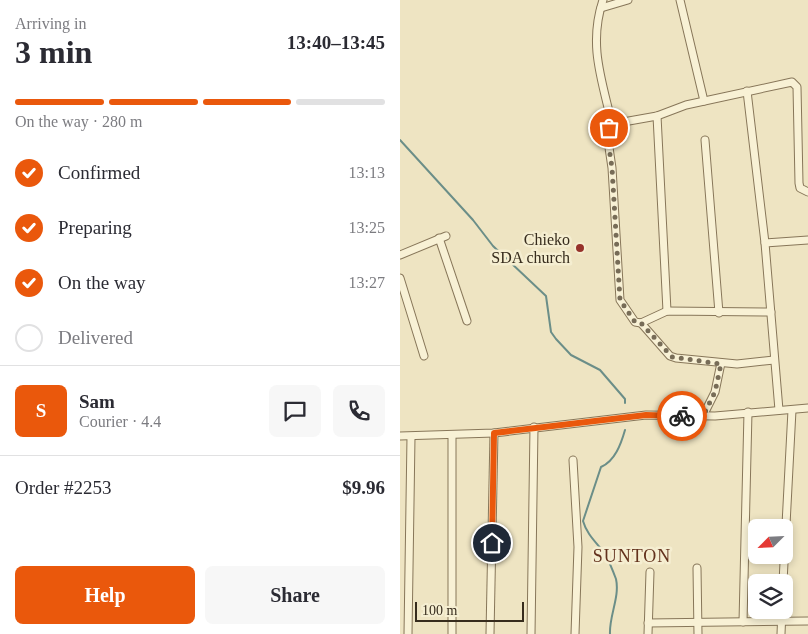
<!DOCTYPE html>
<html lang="en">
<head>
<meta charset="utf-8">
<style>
  :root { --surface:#fff; --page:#f7f7f7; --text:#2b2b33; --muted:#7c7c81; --line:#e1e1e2; --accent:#ea580c }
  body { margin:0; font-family:Georgia,serif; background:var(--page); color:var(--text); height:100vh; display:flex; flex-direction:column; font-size:19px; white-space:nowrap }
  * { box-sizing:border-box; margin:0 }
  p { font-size:16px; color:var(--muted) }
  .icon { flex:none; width:28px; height:28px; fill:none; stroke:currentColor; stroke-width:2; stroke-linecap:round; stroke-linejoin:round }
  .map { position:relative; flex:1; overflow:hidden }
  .drawer { display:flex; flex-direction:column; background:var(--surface); width:400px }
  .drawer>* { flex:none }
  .needle { width:32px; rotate:246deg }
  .controls { position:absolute; left:348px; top:519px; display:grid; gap:10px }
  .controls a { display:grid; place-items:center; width:45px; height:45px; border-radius:8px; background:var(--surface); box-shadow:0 2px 8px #0003; font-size:25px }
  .scale { position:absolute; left:15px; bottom:12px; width:109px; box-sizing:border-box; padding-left:5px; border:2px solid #372c1d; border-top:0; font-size:14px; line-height:18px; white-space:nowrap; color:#372c1d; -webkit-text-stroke:4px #f5eed1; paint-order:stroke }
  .pin { position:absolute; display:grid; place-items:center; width:42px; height:42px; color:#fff; margin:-21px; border:2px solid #fff; border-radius:50%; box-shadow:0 1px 5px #0007 }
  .courier { position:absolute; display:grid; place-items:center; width:50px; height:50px; margin:-25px; border:4px solid #ea580c; border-radius:50%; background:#fff; color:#222; box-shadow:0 1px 6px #0007 }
  .summary em { font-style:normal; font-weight:700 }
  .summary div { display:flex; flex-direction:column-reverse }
  .summary { display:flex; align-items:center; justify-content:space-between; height:85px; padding:0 15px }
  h1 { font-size:32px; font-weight:700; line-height:38px }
  .bar { display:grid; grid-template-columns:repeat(4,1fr); gap:8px 5px; align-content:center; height:60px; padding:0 15px }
  .bar i { height:6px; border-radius:4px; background:var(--line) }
  .bar .active { background:var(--accent) }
  .bar p { grid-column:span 4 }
  .line { display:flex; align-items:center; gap:12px; padding:0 15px; border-top:1px solid var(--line) }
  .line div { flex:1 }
  .round { display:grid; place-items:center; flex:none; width:52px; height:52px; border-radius:8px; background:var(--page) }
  ol { padding:0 15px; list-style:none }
  li { display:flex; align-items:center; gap:15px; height:55px }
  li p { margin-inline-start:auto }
  li .icon { padding:5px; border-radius:50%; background:var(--accent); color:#fff; stroke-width:4 }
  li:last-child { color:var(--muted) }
  li i { width:28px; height:28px; border:2px solid var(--line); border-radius:50% }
  .cta { display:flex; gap:10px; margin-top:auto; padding:10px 15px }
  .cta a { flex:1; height:58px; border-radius:8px; background:var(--accent); color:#fff; font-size:20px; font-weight:700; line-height:58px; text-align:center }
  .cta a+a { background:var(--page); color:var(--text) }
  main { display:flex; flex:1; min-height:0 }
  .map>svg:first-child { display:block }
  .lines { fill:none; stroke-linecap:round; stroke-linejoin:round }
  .stream { stroke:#6b8e88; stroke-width:2 }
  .street-casing { stroke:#877659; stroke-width:9 }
  .street { stroke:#f8f1d5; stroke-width:7 }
  .done { stroke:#776c57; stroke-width:5; stroke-dasharray:0 9 }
  .route { stroke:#ea580c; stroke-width:6 }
  .poi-dot { fill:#96322a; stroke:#f5eed1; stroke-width:2 }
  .labels { text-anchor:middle; stroke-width:5; stroke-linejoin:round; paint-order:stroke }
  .poi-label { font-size:16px; fill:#372c1d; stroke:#f5eed1; text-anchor:end }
  .neighbourhood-label { font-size:18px; letter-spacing:1px; fill:#63321d; stroke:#f5eed1 }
</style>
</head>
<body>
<main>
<section class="drawer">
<div class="summary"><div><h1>3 min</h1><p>Arriving in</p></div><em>13:40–13:45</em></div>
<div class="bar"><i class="active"></i><i class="active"></i><i class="active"></i><i></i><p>On the way · 280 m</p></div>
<ol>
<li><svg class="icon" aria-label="check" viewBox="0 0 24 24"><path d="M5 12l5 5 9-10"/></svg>Confirmed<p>13:13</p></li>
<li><svg class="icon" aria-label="check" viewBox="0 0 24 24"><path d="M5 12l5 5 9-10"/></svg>Preparing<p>13:25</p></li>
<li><svg class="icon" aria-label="check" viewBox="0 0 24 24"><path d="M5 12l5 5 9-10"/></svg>On the way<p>13:27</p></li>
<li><i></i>Delivered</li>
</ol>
<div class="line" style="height:90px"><b class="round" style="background:var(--accent);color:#fff">S</b><div><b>Sam</b><p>Courier · 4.4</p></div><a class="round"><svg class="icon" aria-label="chat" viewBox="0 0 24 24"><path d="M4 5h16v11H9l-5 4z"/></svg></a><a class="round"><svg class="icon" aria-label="phone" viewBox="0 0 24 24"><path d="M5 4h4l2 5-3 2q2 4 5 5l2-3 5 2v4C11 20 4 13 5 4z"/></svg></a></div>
<div class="line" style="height:65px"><div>Order #2253</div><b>$9.96</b></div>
<div class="cta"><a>Help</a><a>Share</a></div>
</section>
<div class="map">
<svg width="408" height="634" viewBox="0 0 408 634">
  <rect width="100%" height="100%" fill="#eee4c2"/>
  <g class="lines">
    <g class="stream">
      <polyline points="0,140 73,220 93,246 146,296 151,332 156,339 171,355 200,370 225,399 225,403"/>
      <path d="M210,634c-1,-18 10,-37 6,-55 -3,-8 -7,-18 -11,-25 -8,-11 -18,-19 -22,-33l18,-54c14,-6 20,-23 24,-37"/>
    </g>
    <g class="street-casing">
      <g id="street">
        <path d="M203,0c-15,45 -1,80 9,124"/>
        <polyline points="280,0 304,101"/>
        <polyline points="201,8 228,0"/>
        <polyline points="347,91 365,243 379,410"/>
        <polyline points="257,116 267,311"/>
        <polyline points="305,140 319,313"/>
        <polyline points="39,238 67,321"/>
        <polyline points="365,243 408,240"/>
        <polyline points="0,255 46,236"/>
        <polyline points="0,278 24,356"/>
        <polyline points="371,312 267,311 241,323 235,322 220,300 212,168 207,134 212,124 257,116 286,105 392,82 397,87 399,183 400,188 408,192"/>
        <polyline points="241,323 270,356 276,358 337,364 374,360"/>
        <polyline points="303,416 315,392 321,363"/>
        <polyline points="0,436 94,433 246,415 315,416 408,408"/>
        <polyline points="173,460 178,547 175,634"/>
        <polyline points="297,568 298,634"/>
        <polyline points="383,582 392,410"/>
        <polyline points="343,622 348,412"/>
        <polyline points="248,623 408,621"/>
        <polyline points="8,634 11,437"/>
        <polyline points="52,634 52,435"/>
        <polyline points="90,634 94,433"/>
        <polyline points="131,634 134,427"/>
        <polyline points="248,634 250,572"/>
        <polyline points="381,634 382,610"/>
      </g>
    </g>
    <use href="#street" class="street"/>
  </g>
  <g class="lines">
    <polyline class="done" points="209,128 207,134 212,168 220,300 235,322 241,323 272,357 321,364 315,392 303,416 282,416"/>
    <polyline class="route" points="92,543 94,433 246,415 282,416"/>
  </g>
  <circle class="poi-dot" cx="180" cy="248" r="5"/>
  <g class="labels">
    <g class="poi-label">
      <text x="170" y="245">Chieko<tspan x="170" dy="18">SDA church</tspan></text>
    </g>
    <g class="neighbourhood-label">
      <text x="232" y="562">SUNTON</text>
    </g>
  </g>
</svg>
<div class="controls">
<a><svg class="needle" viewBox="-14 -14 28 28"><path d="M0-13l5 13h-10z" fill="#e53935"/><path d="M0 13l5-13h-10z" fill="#7c7c81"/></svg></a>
<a><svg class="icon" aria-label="layers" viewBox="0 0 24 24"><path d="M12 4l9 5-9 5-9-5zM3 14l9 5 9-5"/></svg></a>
</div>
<div class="scale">100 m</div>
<div class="pin" style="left:209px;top:128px;background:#ea580c"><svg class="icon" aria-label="bag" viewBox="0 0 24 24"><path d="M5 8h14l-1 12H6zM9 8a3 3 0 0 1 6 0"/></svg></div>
<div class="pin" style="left:92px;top:543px;background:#1f2937"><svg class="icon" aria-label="home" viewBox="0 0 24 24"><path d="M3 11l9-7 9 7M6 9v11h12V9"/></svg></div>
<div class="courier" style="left:282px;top:416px"><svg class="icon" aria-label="bike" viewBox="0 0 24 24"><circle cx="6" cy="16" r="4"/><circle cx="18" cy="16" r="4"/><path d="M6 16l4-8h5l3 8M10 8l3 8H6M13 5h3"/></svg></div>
</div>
</main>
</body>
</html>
